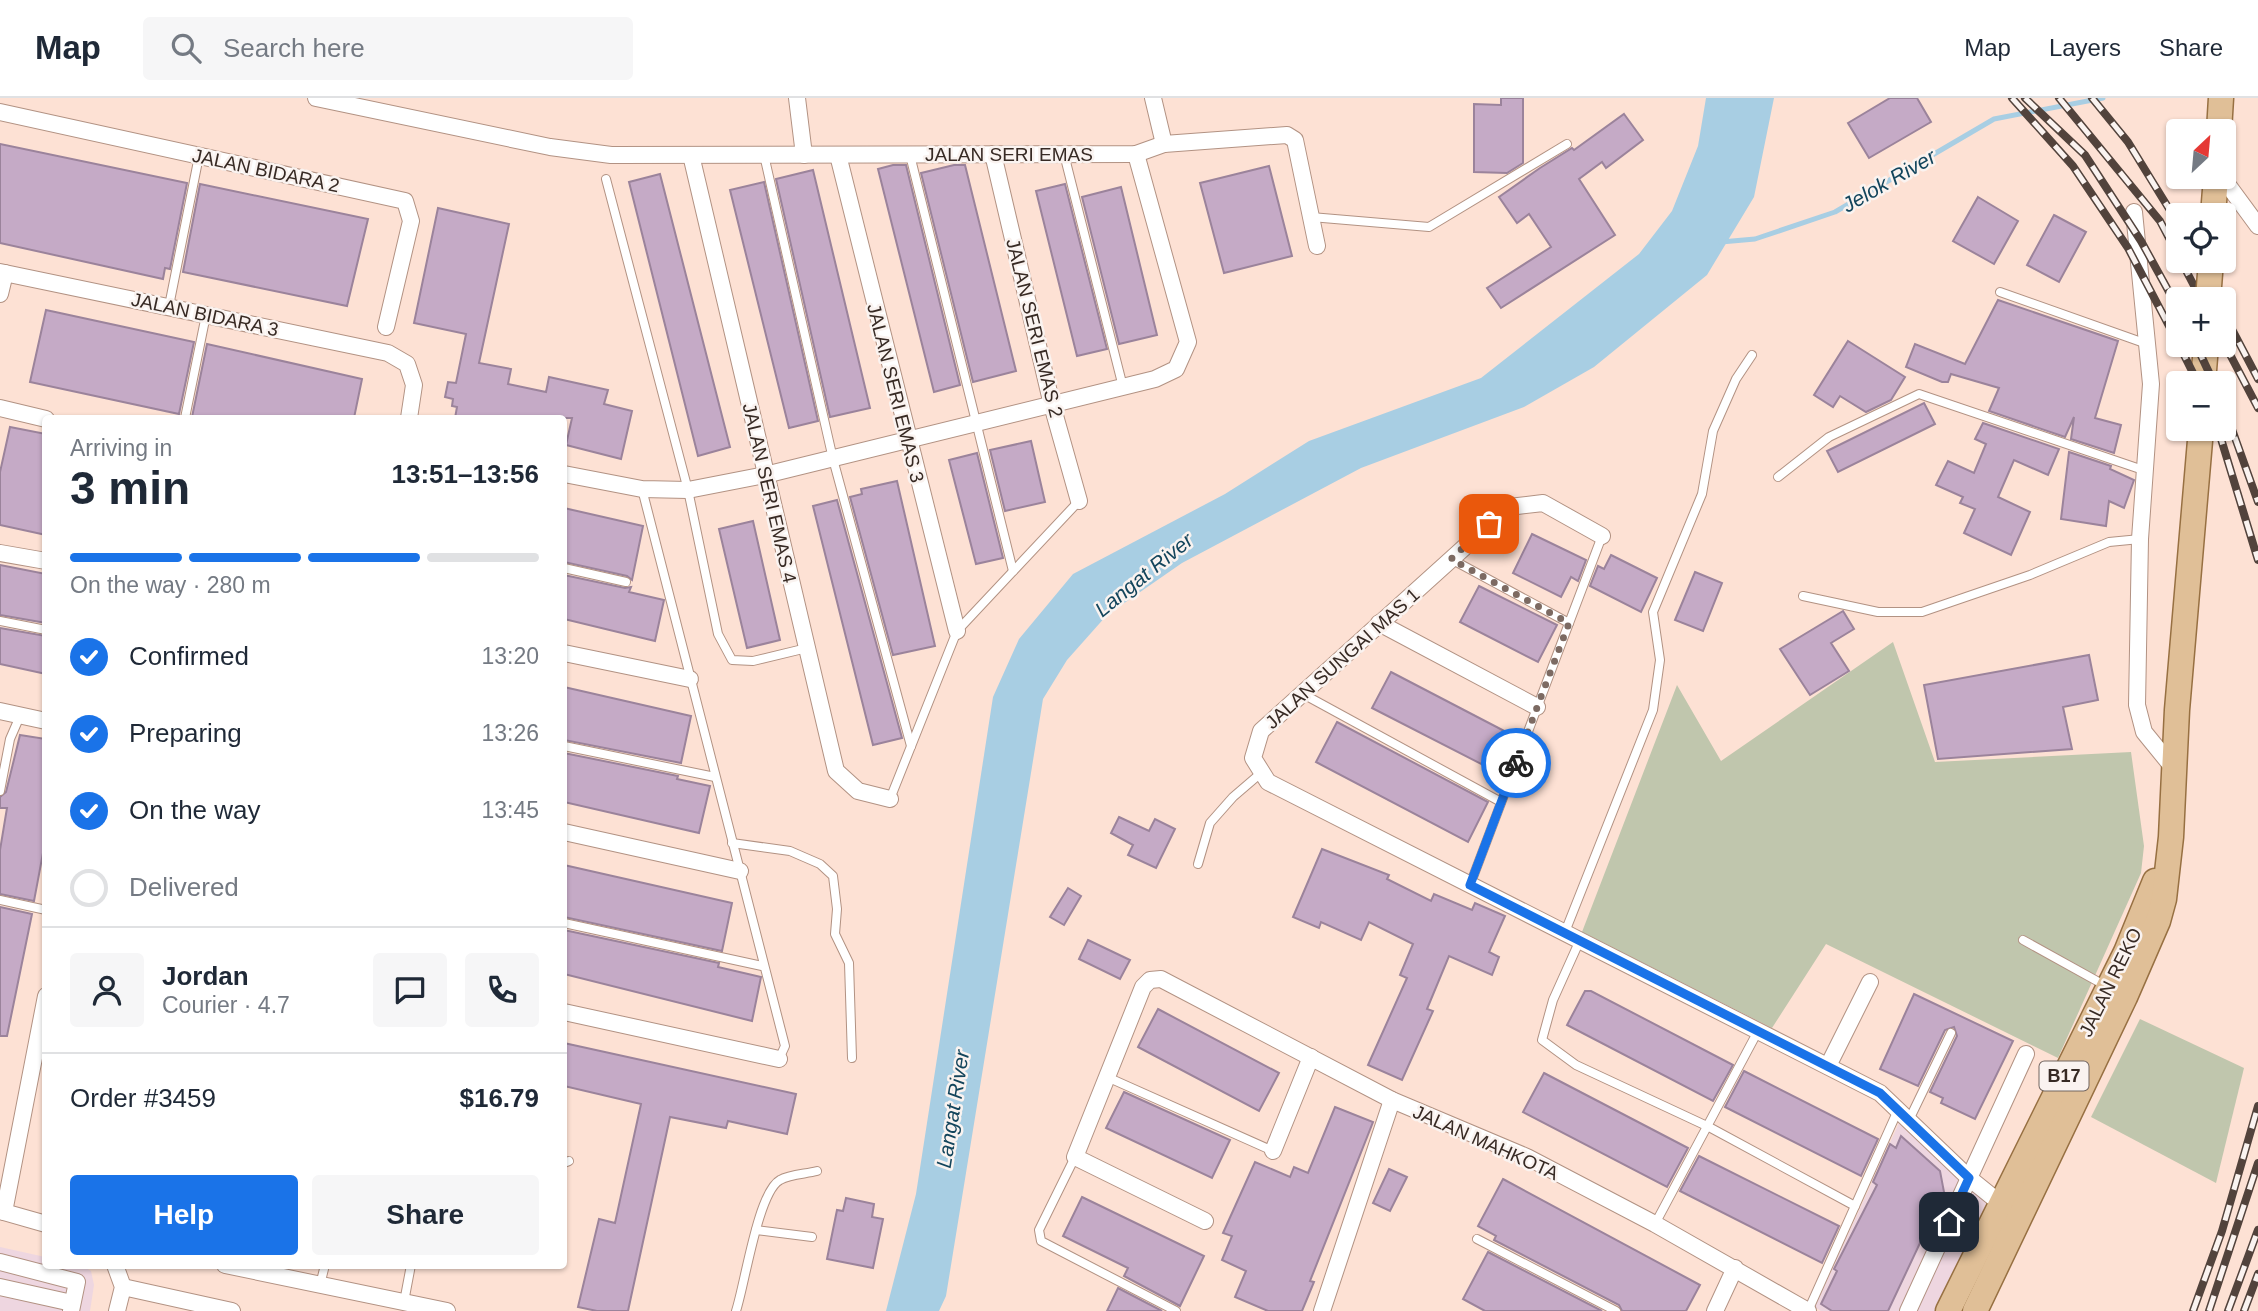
<!DOCTYPE html>
<html lang="en">
<head>
<meta charset="utf-8">
<style>
  :root { --surface:#fff; --page:#f6f6f7; --text:#1f2937; --muted:#747a83; --line:#e0e1e3; --accent:#1a73e8 }
  body { margin:0; font-family:Arial,sans-serif; background:var(--page); color:var(--text); height:100vh; display:flex; flex-direction:column; font-size:26px; white-space:nowrap }
  * { box-sizing:border-box; margin:0 }
  p { font-size:23px; color:var(--muted) }
  .icon { flex:none; width:38px; height:38px; fill:none; stroke:currentColor; stroke-width:2; stroke-linecap:round; stroke-linejoin:round }
  .map { position:relative; flex:1; overflow:hidden }
  .side { position:absolute; left:42px; top:317px; width:525px; height:854px; display:flex; flex-direction:column; background:var(--surface); border-radius:7px; box-shadow:0 2px 5px #0004 }
  .side>* { flex:none }
  .needle { width:46px; rotate:26deg }
  .buttons { position:absolute; left:2166px; top:21px; display:grid; gap:14px }
  .buttons a { display:grid; place-items:center; width:70px; height:70px; border-radius:7px; background:var(--surface); box-shadow:0 2px 5px #0004; font-size:35px }
  .pin { position:absolute; display:grid; place-items:center; width:60px; height:60px; color:#fff; margin:-30px; border-radius:14px; box-shadow:0 4px 10px #0006 }
  .courier { position:absolute; display:grid; place-items:center; width:70px; height:70px; margin:-35px; border:5px solid #1a73e8; border-radius:50%; background:#fff; color:#222; box-shadow:0 2px 9px #0007 }
  .headline em { font-style:normal; font-weight:800 }
  .headline div { display:flex; flex-direction:column-reverse }
  .headline { display:flex; align-items:center; justify-content:space-between; height:119px; padding:0 28px }
  h1 { font-size:46px; font-weight:800; line-height:52px }
  .bar { display:grid; grid-template-columns:repeat(4,1fr); gap:10px 7px; align-content:center; height:84px; padding:0 28px }
  .bar i { height:9px; border-radius:5px; background:var(--line) }
  .bar .active { background:var(--accent) }
  .bar p { grid-column:span 4 }
  .line { display:flex; align-items:center; gap:18px; padding:0 28px; border-top:2px solid var(--line) }
  .line div { flex:1 }
  .round { display:grid; place-items:center; flex:none; width:74px; height:74px; border-radius:7px; background:var(--page) }
  ol { padding:0 28px; list-style:none }
  li { display:flex; align-items:center; gap:21px; height:77px }
  li p { margin-inline-start:auto }
  li .icon { padding:7px; border-radius:50%; background:var(--accent); color:#fff; stroke-width:4 }
  li:last-child { color:var(--muted) }
  li i { width:38px; height:38px; border:4px solid var(--line); border-radius:50% }
  .cta { display:flex; gap:14px; margin-top:auto; padding:14px 28px }
  .cta a { flex:1; height:80px; border-radius:7px; background:var(--accent); color:#fff; font-size:28px; font-weight:800; line-height:80px; text-align:center }
  .cta a+a { background:var(--page); color:var(--text) }
  header { display:flex; align-items:center; gap:42px; box-sizing:border-box; height:98px; padding:0 35px; background:var(--surface); border-bottom:2px solid var(--line) }
  header strong { font-size:33px }
  nav { display:flex; gap:38px; margin-inline-start:auto; font-size:24px }
  .search { width:490px; height:63px; background:var(--page); display:flex; align-items:center; gap:18px; box-sizing:border-box; padding:0 24px; border-radius:7px; color:var(--muted); font-size:26px }
  .map>svg:first-child { display:block }
  .commercial { fill:#eed6e0 }
  .green { fill:#c0c6ad }
  .water { fill:#a8cee3 }
  .lines { fill:none; stroke-linecap:round; stroke-linejoin:round }
  .stream { stroke:#a8cee3; stroke-width:5 }
  .building { fill:#c5aac6; stroke:#9b839b; stroke-width:2 }
  .service-casing { stroke:#b29283; stroke-width:10 }
  .minor-casing { stroke:#b29283; stroke-width:18 }
  .primary-casing { stroke:#977042; stroke-width:27 }
  .service { stroke:#fff; stroke-width:8 }
  .minor { stroke:#fff; stroke-width:16 }
  .primary { stroke:#e0bf97; stroke-width:24 }
  .rail-casing { stroke:#52433c; stroke-width:8 }
  .rail { stroke:#faf3f0; stroke-width:5; stroke-dasharray:16; stroke-linecap:butt }
  .primary-bridge-casing { stroke:#977042; stroke-width:27; stroke-linecap:butt }
  .primary-bridge { stroke:#e0bf97; stroke-width:24 }
  .done { stroke:#7c6a62; stroke-width:7; stroke-dasharray:0 12.6 }
  .route { stroke:#1a73e8; stroke-width:9 }
  .labels { text-anchor:middle; stroke-width:5; stroke-linejoin:round; paint-order:stroke }
  .shield { fill:#faf3f0; stroke:#726661; stroke-width:2 }
  .shield-label { font-size:18px; font-weight:bold; fill:#372a24 }
  .street-label { font-size:19px; fill:#372a24; stroke:#faf3f0 }
  .water-label { font-size:21px; font-style:italic; fill:#13455c; stroke:#faf3f0 }
</style>
</head>
<body>
<header>
<strong>Map</strong>
<div class="search"><svg class="icon" aria-label="search" viewBox="0 0 24 24"><circle cx="10" cy="10" r="6"/><path d="M15 15l6 6"/></svg>Search here</div>
<nav><a>Map</a><a>Layers</a><a>Share</a></nav>
</header>
<div class="map">
<svg width="2258" height="1213" viewBox="0 0 2258 1213">
  <rect width="100%" height="100%" fill="#fde1d4"/>
  <g class="commercial">
    <polygon points="1899,1025 1988,1107 1937,1213 1821,1213 1815,1209"/>
    <polygon points="0,1149 45,1159 46,1167 81,1167 91,1173 94,1187 90,1213 0,1213"/>
  </g>
  <g class="green">
    <polygon points="1893,544 1935,664 2131,654 2144,748 2141,775 2058,960 1826,846 1772,930 1582,834 1677,587 1721,663"/>
    <polygon points="2140,921 2244,970 2216,1085 2091,1019"/>
  </g>
  <polygon class="water" points="1706,0 1774,0 1754,99 1707,177 1594,269 1524,309 1361,370 1182,465 1107,517 1067,562 1043,601 946,1198 939,1213 886,1213 916,1096 993,599 1019,541 1073,476 1225,396 1309,343 1481,280 1639,156 1672,113 1698,48"/>
  <g class="lines">
    <polyline class="stream" points="1721,144 1755,141 1835,114 1994,21 2103,0"/>
  </g>
  <g class="building">
    <polygon points="1501,0 1523,0 1523,65 1507,75 1474,74 1474,6 1501,7"/>
    <polygon points="1890,0 1917,0 1931,24 1869,60 1848,25"/>
    <polygon points="1624,16 1643,42 1606,70 1602,64 1579,81 1615,137 1501,210 1487,190 1551,149 1529,116 1517,125 1499,99 1540,70 1572,50 1574,52"/>
    <polygon points="0,46 187,85 170,171 165,170 163,181 0,145"/>
    <polygon points="893,67 906,67 960,287 934,294 878,71"/>
    <polygon points="954,67 965,67 1016,273 973,284 921,75"/>
    <polygon points="1269,68 1292,158 1224,175 1200,85"/>
    <polygon points="813,72 870,310 830,319 776,81"/>
    <polygon points="660,76 730,349 698,358 629,84"/>
    <polygon points="764,84 818,323 789,330 730,92"/>
    <polygon points="200,86 368,121 347,208 183,174"/>
    <polygon points="1065,86 1107,251 1077,258 1036,93"/>
    <polygon points="1121,89 1157,237 1119,246 1082,99"/>
    <polygon points="1978,99 2018,123 1994,166 1953,143"/>
    <polygon points="438,110 509,126 479,265 511,271 508,286 546,294 549,279 608,292 604,306 632,313 621,361 566,347 572,320 455,320 457,309 452,308 453,301 445,299 448,284 456,285 466,236 414,225"/>
    <polygon points="2054,117 2086,134 2059,184 2027,167"/>
    <polygon points="1998,202 2118,243 2095,320 2121,327 2114,355 2071,341 2074,319 2065,339 1989,313 1999,290 1951,276 1948,284 1942,284 1906,269 1915,246 1965,266"/>
    <polygon points="46,212 194,244 179,316 30,284"/>
    <polygon points="1848,243 1905,279 1891,302 1866,314 1840,298 1833,309 1814,297"/>
    <polygon points="207,246 362,281 354,320 192,319"/>
    <polygon points="1924,305 1935,326 1838,374 1827,353"/>
    <polygon points="1983,325 2059,351 2048,377 2014,362 1998,399 2030,414 2011,457 1964,435 1975,411 1960,405 1963,399 1936,387 1948,363 1974,375 1986,346 1975,341"/>
    <polygon points="10,329 46,336 46,437 0,427 0,374"/>
    <polygon points="1031,343 1045,404 1005,413 990,352"/>
    <polygon points="2069,354 2111,368 2110,371 2134,382 2124,410 2109,403 2106,428 2061,421"/>
    <polygon points="977,355 1003,460 976,466 949,362"/>
    <polygon points="897,383 935,548 893,557 850,399 862,396 861,391"/>
    <polygon points="837,402 902,640 873,647 813,408"/>
    <polygon points="564,410 643,428 632,482 627,478 564,464"/>
    <polygon points="753,423 780,542 747,550 719,431"/>
    <polygon points="1532,436 1586,462 1578,483 1571,479 1561,499 1513,475"/>
    <polygon points="1611,457 1657,480 1641,514 1590,488 1598,468 1604,471"/>
    <polygon points="0,467 46,476 46,525 0,517"/>
    <polygon points="1695,474 1722,485 1703,533 1675,522"/>
    <polygon points="564,477 625,490 631,489 629,494 664,502 655,543 564,521"/>
    <polygon points="1479,488 1557,527 1538,564 1460,524"/>
    <polygon points="1843,513 1854,531 1831,545 1849,573 1810,597 1780,551"/>
    <polygon points="0,530 46,538 46,576 0,566"/>
    <polygon points="2089,557 2098,602 2063,609 2072,651 1938,661 1924,587"/>
    <polygon points="1391,574 1512,637 1493,672 1372,610"/>
    <polygon points="564,589 691,618 681,665 564,642"/>
    <polygon points="1337,624 1488,704 1468,744 1316,664"/>
    <polygon points="20,637 46,641 46,739 34,803 0,796 0,752 7,710 0,710 0,699 6,694"/>
    <polygon points="564,655 678,678 677,681 710,688 699,735 564,704"/>
    <polygon points="1119,719 1149,733 1155,721 1175,731 1156,770 1128,757 1133,747 1111,735"/>
    <polygon points="1322,751 1389,777 1387,781 1431,803 1434,796 1472,812 1475,805 1505,818 1489,854 1499,859 1492,877 1449,858 1427,911 1433,913 1402,982 1368,967 1407,880 1400,877 1413,846 1369,824 1361,842 1321,824 1319,830 1293,819"/>
    <polygon points="564,767 732,805 722,853 564,819"/>
    <polygon points="1068,790 1081,798 1064,827 1050,819"/>
    <polygon points="0,809 32,816 7,938 0,938"/>
    <polygon points="564,832 719,865 718,869 761,879 752,923 564,876"/>
    <polygon points="1088,842 1130,862 1120,881 1079,861"/>
    <polygon points="1585,893 1591,893 1733,967 1713,1003 1567,927"/>
    <polygon points="1914,896 2013,943 1975,1021 1941,1005 1943,1000 1930,994 1957,938 1954,929 1945,932 1918,988 1880,971"/>
    <polygon points="1158,911 1279,975 1259,1013 1138,949"/>
    <polygon points="564,945 796,996 787,1036 728,1023 726,1030 670,1019 628,1213 597,1213 578,1209 599,1121 615,1125 641,1006 564,988"/>
    <polygon points="1744,973 1878,1041 1861,1078 1725,1009"/>
    <polygon points="1544,975 1688,1050 1667,1089 1523,1014"/>
    <polygon points="1124,994 1230,1042 1212,1080 1106,1030"/>
    <polygon points="1335,1009 1373,1024 1310,1183 1314,1184 1302,1213 1268,1213 1235,1199 1246,1173 1222,1162 1232,1138 1223,1135 1255,1064 1290,1079 1294,1069 1308,1075"/>
    <polygon points="1901,1038 1940,1073 1944,1094 1888,1213 1832,1213 1821,1206 1837,1173 1834,1171 1877,1087 1873,1084 1890,1046 1896,1050"/>
    <polygon points="1699,1058 1839,1128 1822,1165 1680,1093"/>
    <polygon points="1389,1071 1407,1079 1390,1113 1373,1105"/>
    <polygon points="1503,1081 1700,1187 1686,1213 1622,1213 1619,1207 1494,1142 1496,1138 1478,1128"/>
    <polygon points="1082,1099 1204,1158 1180,1208 1124,1178 1128,1170 1063,1138"/>
    <polygon points="846,1100 874,1106 872,1119 883,1121 873,1170 827,1161 837,1112 843,1113"/>
    <polygon points="1488,1154 1602,1213 1485,1213 1463,1201"/>
    <polygon points="1118,1190 1162,1213 1107,1213"/>
  </g>
  <g class="lines">
    <g class="service-casing">
      <g id="service">
        <polyline points="1064,56 1123,289"/>
        <polyline points="764,57 833,361 911,648"/>
        <polyline points="910,57 1013,473"/>
        <polyline points="606,81 688,392 718,536 732,562 753,563 807,550"/>
        <polyline points="1311,119 1429,129 1567,46"/>
        <polyline points="2000,194 2147,246"/>
        <polyline points="169,208 199,58"/>
        <polyline points="185,320 206,217"/>
        <polyline points="1778,379 1829,339 1919,296 2146,373"/>
        <polyline points="642,391 785,948 779,961"/>
        <polyline points="1451,461 1569,525"/>
        <polyline points="564,470 626,484"/>
        <polyline points="1803,498 1878,514 1922,514 2030,477 2109,444 2140,441"/>
        <polyline points="0,523 46,532"/>
        <polyline points="1303,596 1501,704"/>
        <polyline points="564,648 715,679"/>
        <polyline points="0,693 10,641 20,618"/>
        <polyline points="890,701 957,533 1079,403"/>
        <polyline points="732,745 790,753 820,766 833,778 837,811 835,836 849,865 852,960"/>
        <polyline points="1198,766 1210,725 1233,699 1261,675"/>
        <polyline points="1470,787 1602,438"/>
        <polyline points="0,802 46,812"/>
        <polyline points="564,825 762,868"/>
        <polyline points="1565,834 1653,612 1660,562 1653,514 1702,396 1713,333 1736,281 1752,257"/>
        <polyline points="1580,842 1553,902 1542,942 1576,967 1709,1029 1855,1108"/>
        <polyline points="2023,842 2106,888"/>
        <polyline points="1107,979 1273,1053"/>
        <polyline points="1909,1022 1951,935"/>
        <polyline points="1075,1059 1039,1132 1041,1143 1176,1213"/>
        <polyline points="564,1065 569,1063"/>
        <polyline points="1655,1126 1758,933"/>
        <polyline points="756,1132 812,1139"/>
        <polyline points="1477,1141 1616,1213"/>
        <polyline points="320,1187 325,1167"/>
        <polyline points="404,1204 411,1167"/>
        <path d="M736,1213c9,-27 22,-119 44,-131 10,-6 26,-6 37,-9"/>
        <polyline points="1808,1213 1898,1012"/>
      </g>
    </g>
    <g class="minor-casing">
      <g id="minor">
        <polyline points="316,0 550,49 611,57 1136,56 1164,46 1287,37 1295,42 1317,148"/>
        <polyline points="797,0 804,57"/>
        <polyline points="1153,0 1164,46"/>
        <polyline points="0,14 405,103 411,123 386,229"/>
        <polyline points="993,56 1052,307 1079,403"/>
        <polyline points="691,57 836,673 858,693 890,701"/>
        <polyline points="838,57 957,533"/>
        <polyline points="2222,79 2258,128"/>
        <polyline points="2134,114 2151,286 2140,441 2137,607 2144,634 2175,672"/>
        <polyline points="0,174 388,255 407,266 414,287 409,320"/>
        <polyline points="0,196 5,175"/>
        <polyline points="0,310 46,321"/>
        <polyline points="564,376 642,391 688,392 765,377 1155,281 1176,271 1188,244 1136,56"/>
        <polyline points="1602,438 1543,405 1509,409 1261,633 1253,660 1268,684 1880,995 1969,1080 2000,1105"/>
        <polyline points="0,455 46,463"/>
        <polyline points="1379,525 1537,609"/>
        <polyline points="564,555 690,581"/>
        <polyline points="0,613 46,623"/>
        <polyline points="564,734 740,773"/>
        <polyline points="564,914 779,961"/>
        <polyline points="1828,968 1870,884"/>
        <polyline points="1273,1053 1311,959"/>
        <polyline points="0,1113 46,1126"/>
        <polyline points="4,1114 46,898"/>
        <polyline points="1205,1123 1075,1059 1143,889 1150,882 1161,881 1392,1002 1527,1059 1655,1126 1808,1213"/>
        <polyline points="0,1164 77,1184 71,1213"/>
        <polyline points="115,1167 123,1189 117,1213"/>
        <polyline points="225,1167 447,1213"/>
        <polyline points="0,1189 72,1205"/>
        <polyline points="123,1189 232,1213"/>
        <polyline points="1322,1213 1392,1002"/>
        <polyline points="1715,1213 1735,1170"/>
        <polyline points="1908,1213 2026,956"/>
      </g>
    </g>
    <g class="primary-casing">
      <g id="primary">
        <polyline points="2219,33 2221,0"/>
        <polyline points="2213,117 2216,79"/>
        <polyline points="2203,285 2206,247"/>
        <polyline points="1948,1213 2126,854 2155,783"/>
        <polyline points="1975,1213 2125,899 2158,823 2164,801 2171,739 2177,612 2201,331"/>
      </g>
    </g>
    <use href="#service" class="service"/>
    <use href="#minor" class="minor"/>
    <use href="#primary" class="primary"/>
    <g class="rail-casing">
      <g id="rail">
        <polyline points="2012,0 2073,68 2128,150 2179,247"/>
        <polyline points="2025,0 2085,57 2141,143 2179,212"/>
        <polyline points="2059,0 2160,123 2179,159"/>
        <polyline points="2092,0 2128,44 2179,127"/>
        <polyline points="2181,163 2201,201"/>
        <polyline points="2197,163 2217,201"/>
        <polyline points="2224,216 2258,281"/>
        <polyline points="2224,245 2258,310"/>
        <polyline points="2179,247 2198,285"/>
        <polyline points="2196,247 2214,285"/>
        <polyline points="2224,309 2258,404"/>
        <polyline points="2218,331 2258,462"/>
        <polyline points="2193,1213 2222,1133 2258,1008"/>
        <polyline points="2209,1213 2258,1065"/>
        <polyline points="2228,1213 2258,1132"/>
        <polyline points="2244,1213 2258,1176"/>
      </g>
    </g>
    <use href="#rail" class="rail"/>
    <g class="primary-bridge-casing">
      <polyline id="primary-bridge" points="2208,201 2211,163"/>
    </g>
    <use href="#primary-bridge" class="primary-bridge"/>
  </g>
  <g class="lines">
    <polyline class="done" points="1489,426 1451,461 1569,525 1516,665"/>
    <polyline class="route" points="1516,665 1470,787 1880,995 1969,1080 1949,1124"/>
  </g>
  <g class="labels">
    <rect class="shield" x="2039.5" y="963.5" width="49" height="29" rx="5"/>
    <g class="shield-label">
      <text x="2064" y="984">B17</text>
    </g>
    <g class="street-label">
      <text x="1009" y="63">JALAN SERI EMAS</text>
      <text transform="translate(266 72) rotate(12)" y="7">JALAN BIDARA 2</text>
      <text transform="translate(205 216) rotate(12)" y="7">JALAN BIDARA 3</text>
      <text transform="translate(1035 230) rotate(76)" y="7">JALAN SERI EMAS 2</text>
      <text transform="translate(896 295) rotate(76)" y="7">JALAN SERI EMAS 3</text>
      <text transform="translate(770 395) rotate(77)" y="7">JALAN SERI EMAS 4</text>
      <text transform="translate(1342 560) rotate(-42)" y="7">JALAN SUNGAI MAS 1</text>
      <text transform="translate(2110 884) rotate(-64)" y="7">JALAN REKO</text>
      <text transform="translate(1486 1044) rotate(24)" y="7">JALAN MAHKOTA</text>
    </g>
    <g class="water-label">
      <text transform="translate(1889 83) rotate(-30)" y="7">Jelok River</text>
      <text transform="translate(1144 477) rotate(-39)" y="7">Langat River</text>
      <text transform="translate(953 1011) rotate(-81)" y="7">Langat River</text>
    </g>
  </g>
</svg>
<div class="buttons">
<a><svg class="needle" viewBox="-14 -14 28 28"><path d="M0-13l5 13h-10z" fill="#e53935"/><path d="M0 13l5-13h-10z" fill="#747a83"/></svg></a>
<a><svg class="icon" aria-label="locate" viewBox="0 0 24 24"><circle cx="12" cy="12" r="6"/><path d="M12 2v4M12 18v4M2 12h4M18 12h4"/></svg></a>
<a>+</a>
<a>−</a>
</div>
<div class="pin" style="left:1489px;top:426px;background:#ea580c"><svg class="icon" aria-label="bag" viewBox="0 0 24 24"><path d="M5 8h14l-1 12H6zM9 8a3 3 0 0 1 6 0"/></svg></div>
<div class="pin" style="left:1949px;top:1124px;background:#1f2937"><svg class="icon" aria-label="home" viewBox="0 0 24 24"><path d="M3 11l9-7 9 7M6 9v11h12V9"/></svg></div>
<div class="courier" style="left:1516px;top:665px"><svg class="icon" aria-label="bike" viewBox="0 0 24 24"><circle cx="6" cy="16" r="4"/><circle cx="18" cy="16" r="4"/><path d="M6 16l4-8h5l3 8M10 8l3 8H6M13 5h3"/></svg></div>
<section class="side">
<div class="headline"><div><h1>3 min</h1><p>Arriving in</p></div><em>13:51–13:56</em></div>
<div class="bar"><i class="active"></i><i class="active"></i><i class="active"></i><i></i><p>On the way · 280 m</p></div>
<ol>
<li><svg class="icon" aria-label="check" viewBox="0 0 24 24"><path d="M5 12l5 5 9-10"/></svg>Confirmed<p>13:20</p></li>
<li><svg class="icon" aria-label="check" viewBox="0 0 24 24"><path d="M5 12l5 5 9-10"/></svg>Preparing<p>13:26</p></li>
<li><svg class="icon" aria-label="check" viewBox="0 0 24 24"><path d="M5 12l5 5 9-10"/></svg>On the way<p>13:45</p></li>
<li><i></i>Delivered</li>
</ol>
<div class="line" style="height:126px"><a class="round"><svg class="icon" aria-label="person" viewBox="0 0 24 24"><circle cx="12" cy="8" r="4"/><path d="M4 21q1-7 8-7t8 7"/></svg></a><div><b>Jordan</b><p>Courier · 4.7</p></div><a class="round"><svg class="icon" aria-label="chat" viewBox="0 0 24 24"><path d="M4 5h16v11H9l-5 4z"/></svg></a><a class="round"><svg class="icon" aria-label="phone" viewBox="0 0 24 24"><path d="M5 4h4l2 5-3 2q2 4 5 5l2-3 5 2v4C11 20 4 13 5 4z"/></svg></a></div>
<div class="line" style="height:91px"><div>Order #3459</div><b>$16.79</b></div>
<div class="cta"><a>Help</a><a>Share</a></div>
</section>
</div>
</body>
</html>
